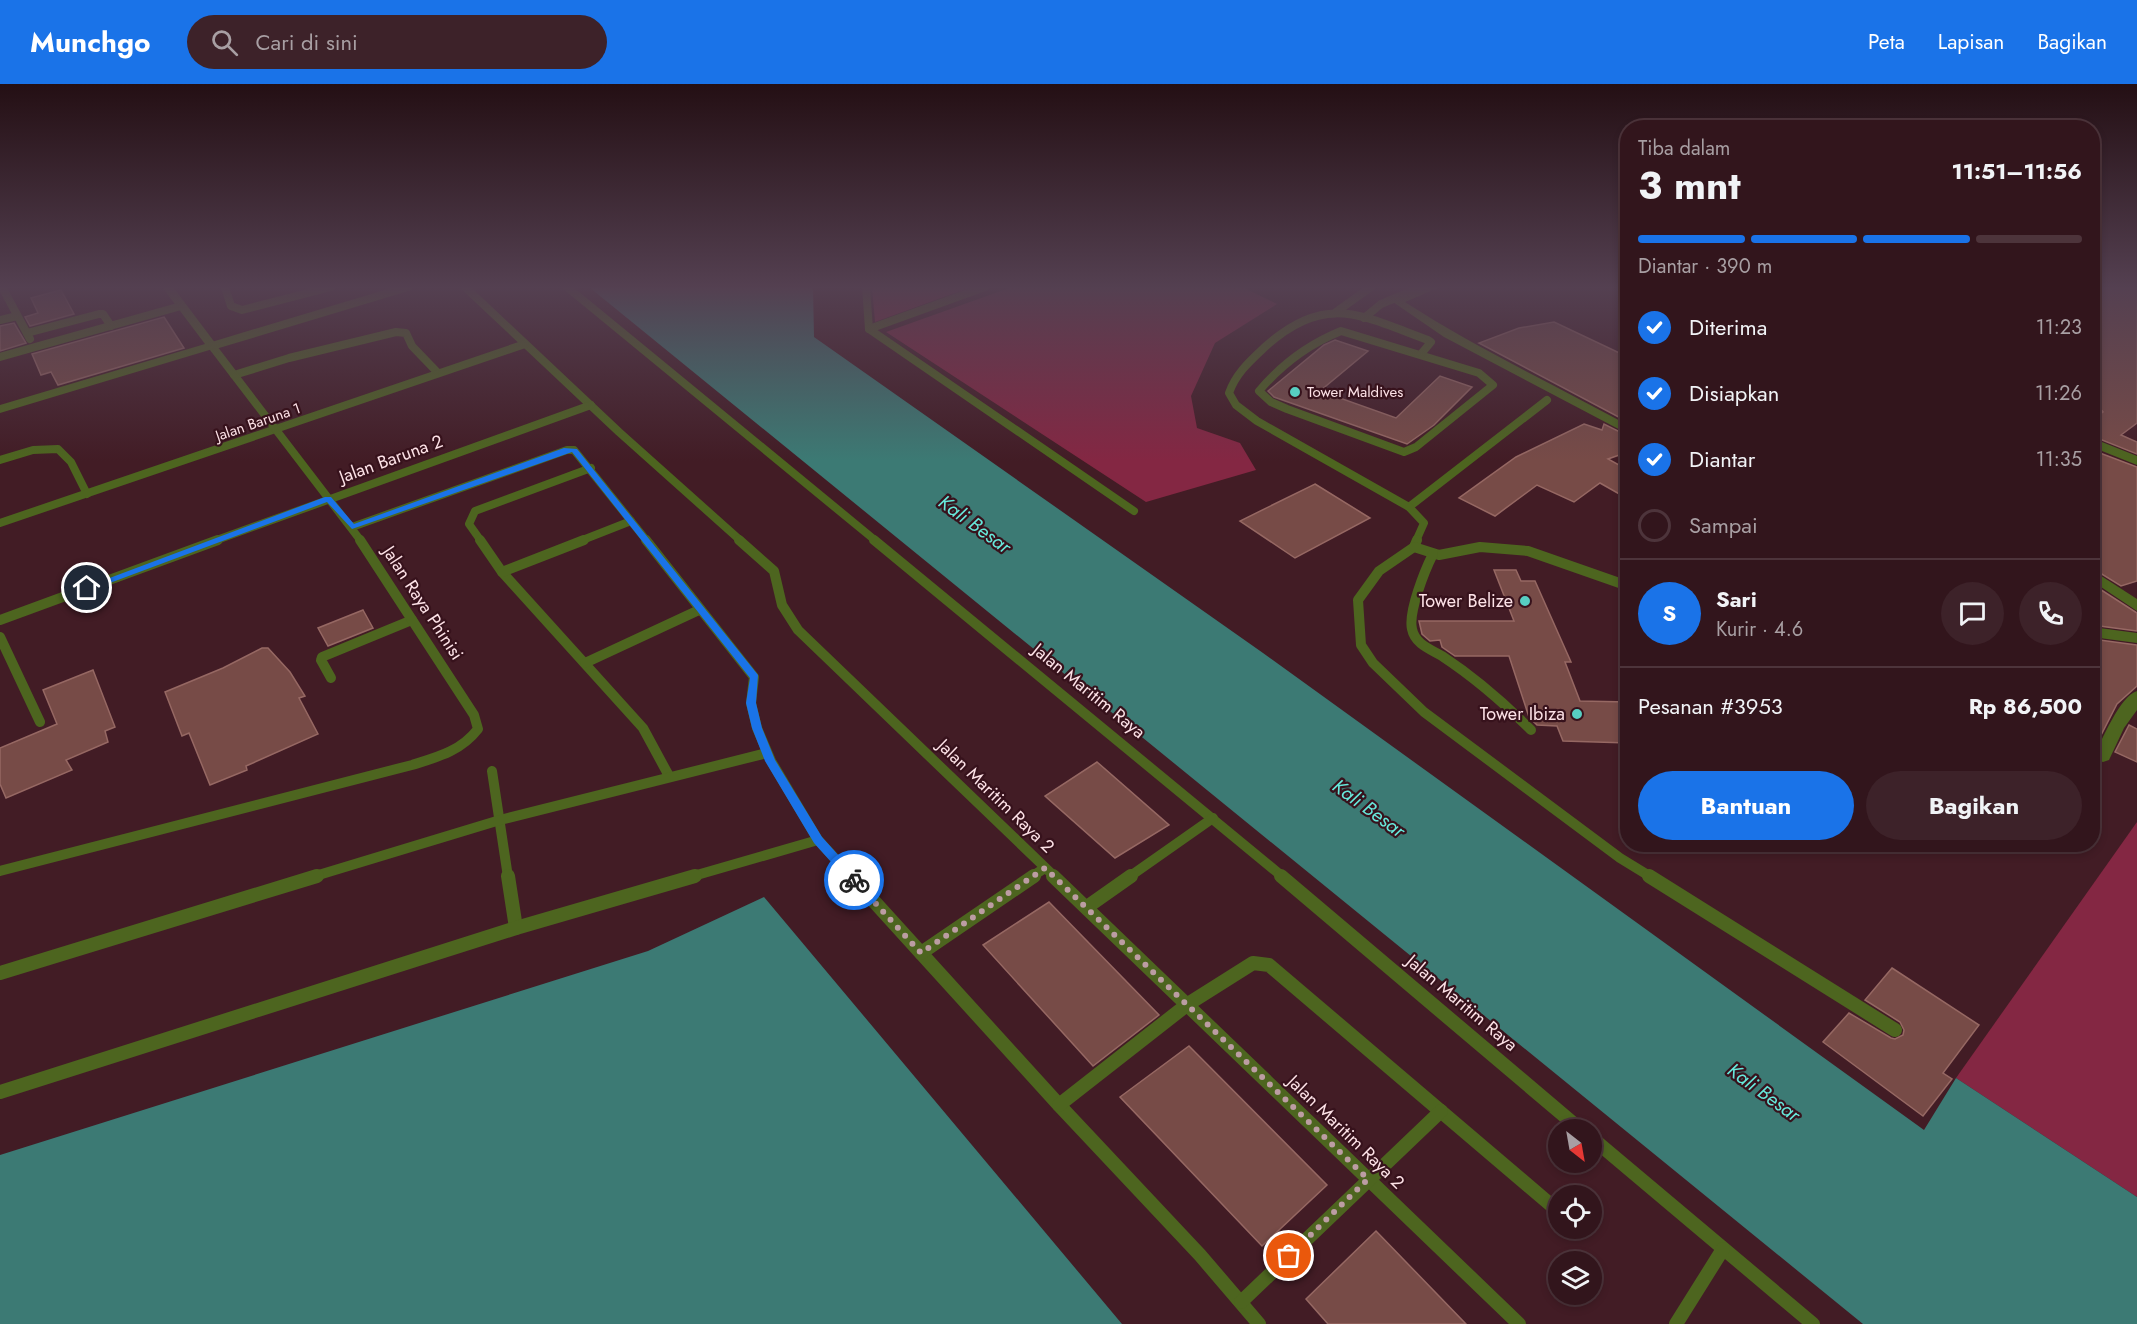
<!DOCTYPE html>
<html lang="id">
<head>
<meta charset="utf-8">
<style>
  :root { --surface:#32151c; --page:#3d2229; --text:#f1f3f6; --muted:#a89fa3; --line:#4d343b; --accent:#1a73e8 }
  body { margin:0; font-family:Jost,sans-serif; background:var(--page); color:var(--text); height:100vh; display:flex; flex-direction:column; font-size:22px; white-space:nowrap }
  * { box-sizing:border-box; margin:0 }
  p { font-size:20px; color:var(--muted) }
  .icon { flex:none; width:33px; height:33px; fill:none; stroke:currentColor; stroke-width:2; stroke-linecap:round; stroke-linejoin:round }
  .map { position:relative; flex:1; overflow:hidden }
  .drawer { position:absolute; left:1620px; top:36px; width:480px; height:732px; display:flex; flex-direction:column; background:var(--surface); border-radius:24px; box-shadow:0 3px 9px #0003,0 0 0 2px var(--line) }
  .drawer>* { flex:none }
  .needle { width:39px; rotate:149deg }
  .controls { position:absolute; left:1548px; top:1035px; display:grid; gap:12px }
  .controls a { display:grid; place-items:center; width:54px; height:54px; border-radius:50%; background:var(--surface); box-shadow:0 3px 9px #0003,0 0 0 2px var(--line); font-size:30px }
  .pin { position:absolute; display:grid; place-items:center; width:51px; height:51px; color:#fff; margin:-26px; border:3px solid #fff; border-radius:50%; box-shadow:0 2px 6px #0007 }
  .courier { position:absolute; display:grid; place-items:center; width:60px; height:60px; margin:-30px; border:4px solid #1a73e8; border-radius:50%; background:#fff; color:#222; box-shadow:0 2px 8px #0007 }
  .headline em { font-style:normal; font-weight:700 }
  .headline div { display:flex; flex-direction:column-reverse }
  .headline { display:flex; align-items:center; justify-content:space-between; height:102px; padding:0 18px }
  h1 { font-size:39px; font-weight:700; line-height:45px }
  .bar { display:grid; grid-template-columns:repeat(4,1fr); gap:9px 6px; align-content:center; height:72px; padding:0 18px }
  .bar i { height:8px; border-radius:4px; background:var(--line) }
  .bar .selected { background:var(--accent) }
  .bar p { grid-column:span 4 }
  .line { display:flex; align-items:center; gap:15px; padding:0 18px; border-top:2px solid var(--line) }
  .line div { flex:1 }
  .round { display:grid; place-items:center; flex:none; width:63px; height:63px; border-radius:32px; background:var(--page) }
  ol { padding:0 18px; list-style:none }
  li { display:flex; align-items:center; gap:18px; height:66px }
  li p { margin-inline-start:auto }
  li .icon { padding:6px; border-radius:50%; background:var(--accent); color:#fff; stroke-width:4 }
  li:last-child { color:var(--muted) }
  li i { width:33px; height:33px; border:3px solid var(--line); border-radius:50% }
  .cta { display:flex; gap:12px; margin-top:auto; padding:12px 18px }
  .cta a { flex:1; height:69px; border-radius:36px; background:var(--accent); color:#fff; font-size:24px; font-weight:700; line-height:69px; text-align:center }
  .cta a+a { background:var(--page); color:var(--text) }
  header { display:flex; align-items:center; gap:36px; box-sizing:border-box; height:84px; padding:0 30px; background:var(--accent); color:#fff }
  header strong { font-size:28px }
  nav { display:flex; gap:33px; margin-inline-start:auto; font-size:21px }
  .search { width:420px; height:54px; background:var(--page); display:flex; align-items:center; gap:15px; box-sizing:border-box; padding:0 21px; border-radius:33px; color:var(--muted); font-size:22px }
  .map>svg:first-child { display:block }
  .green { fill:#842743 }
  .water { fill:#3c7a74 }
  .building { fill:#774b47; stroke:#966863; stroke-width:1.5 }
  .lines { fill:none; stroke-linecap:round; stroke-linejoin:round }
  .service-far2 { stroke:#4d651f; stroke-width:8 }
  .service-far1 { stroke:#4d651f; stroke-width:10 }
  .service { stroke:#4d651f; stroke-width:14 }
  .minor { fill:#4d651f; fill-rule:evenodd }
  .route { fill:#1a73e8 }
  .done { stroke:#bc9da3; stroke-width:6; stroke-dasharray:0 10.8 }
  .poi-dot { fill:#57cec2; stroke:#37121c; stroke-width:2 }
  .labels { text-anchor:middle; stroke-width:4.5; stroke-linejoin:round; paint-order:stroke }
  .far-poi-label { font-size:15px; fill:#fde2e7; stroke:#37121c; text-anchor:start }
  .far-street-label { font-size:15px; fill:#fde2e7; stroke:#37121c }
  .street-label { font-size:18px; fill:#fde2e7; stroke:#37121c }
  .poi-label { font-size:18px; fill:#fde2e7; stroke:#37121c; text-anchor:end }
  .water-label { font-size:20px; font-style:italic; fill:#67e8db; stroke:#37121c }
</style>
</head>
<body>
<header>
<strong>Munchgo</strong>
<div class="search"><svg class="icon" aria-label="search" viewBox="0 0 24 24"><circle cx="10" cy="10" r="6"/><path d="M15 15l6 6"/></svg>Cari di sini</div>
<nav><a>Peta</a><a>Lapisan</a><a>Bagikan</a></nav>
</header>
<div class="map">
<svg width="2137" height="1240" viewBox="0 0 2137 1240">
  <rect width="100%" height="100%" fill="#421c25"/>
  <g class="green">
    <polygon points="872,203 971,203 875,238"/>
    <polygon points="1012,203 1242,203 1277,220 1215,259 1191,312 1197,344 1240,359 1256,386 1146,418 886,248"/>
    <polygon points="2137,738 2137,1113 1956,994"/>
  </g>
  <g class="water">
    <polygon points="589,203 813,203 814,253 1263,569 1924,1046 1956,994 2137,1113 2137,1240 1863,1240"/>
    <polygon points="764,813 1122,1240 0,1240 0,1071 648,867"/>
  </g>
  <g class="building">
    <polygon points="2092,203 2137,203 2137,339 2121,351 2137,358 2137,370 2092,352 2092,337 2103,328 2099,323 2092,323"/>
    <polygon points="61,206 74,230 30,242 25,233 38,229 31,214"/>
    <polygon points="164,233 184,264 58,301 51,288 41,291 32,270"/>
    <polygon points="1554,238 1628,273 1628,338 1479,259 1519,244"/>
    <polygon points="14,239 26,259 0,267 0,242"/>
    <polygon points="1335,256 1368,267 1320,307 1396,334 1440,292 1472,303 1434,341 1407,360 1274,313 1268,307 1324,261"/>
    <polygon points="1584,340 1602,346 1604,340 1628,352 1628,368 1608,375 1628,386 1628,415 1600,399 1574,418 1537,401 1495,432 1459,414 1516,373"/>
    <polygon points="2092,366 2137,383 2137,497 2121,502 2092,484"/>
    <polygon points="1315,400 1370,434 1295,474 1240,437"/>
    <polygon points="1494,486 1516,486 1521,497 1535,497 1571,578 1565,578 1580,617 1628,618 1628,659 1563,657 1557,642 1537,641 1529,633 1509,572 1455,572 1442,563 1440,556 1430,557 1422,550 1419,537 1514,537"/>
    <polygon points="2092,500 2137,529 2137,547 2092,541"/>
    <polygon points="363,526 373,544 328,562 318,544"/>
    <polygon points="2092,555 2137,561 2137,602 2117,620 2097,659 2092,663"/>
    <polygon points="262,564 268,564 290,588 305,612 299,614 318,650 246,682 247,686 210,701 189,649 182,652 165,608 223,584"/>
    <polygon points="93,586 115,643 105,647 108,658 66,676 72,686 6,714 0,700 0,664 57,640 43,606"/>
    <polygon points="2129,641 2137,645 2137,678 2115,668"/>
    <polygon points="1097,678 1169,741 1115,774 1045,712"/>
    <polygon points="1049,818 1159,931 1093,982 983,861"/>
    <polygon points="1892,884 1979,941 1943,989 1952,995 1923,1032 1823,958 1849,929 1891,954 1895,955 1903,951 1904,946 1900,938 1865,916"/>
    <polygon points="1189,962 1327,1101 1262,1162 1120,1013"/>
    <polygon points="1376,1147 1466,1240 1328,1240 1306,1215"/>
  </g>
  <g class="lines">
    <g class="service-far2">
      <polyline points="2,203 30,255"/>
      <polyline points="225,203 231,222 242,226 331,203"/>
      <polyline points="465,203 619,348 741,457"/>
      <polyline points="567,203 876,457"/>
      <polyline points="866,203 869,245"/>
      <polyline points="985,203 869,245 1134,427"/>
      <polyline points="1336,228 1371,203"/>
      <polyline points="1364,234 1381,220 1417,205"/>
      <polyline points="0,236 17,232"/>
      <path d="M1341,247l138,42 14,12 -77,62 -12,5 -117,-43 -16,-7 -12,-11c22,-26 50,-47 82,-60z"/>
      <polyline points="27,249 99,230 103,230 111,242"/>
      <polyline points="0,273 181,222"/>
      <polyline points="234,291 289,274 396,248 406,249 412,262 438,289"/>
      <polyline points="0,376 33,366 58,365 71,378 87,410"/>
      <polyline points="1409,423 1547,316"/>
      <polyline points="0,439 525,260"/>
      <polyline points="352,443 567,366 574,366 647,457"/>
      <polyline points="214,457 591,321"/>
      <polyline points="361,457 212,262 408,203"/>
      <polyline points="481,457 469,440 475,427 591,384"/>
      <polyline points="580,457 631,437"/>
      <path d="M1416,457l8,-18 -15,-16 -152,-86 -21,-16 -7,-12c7,-20 21,-32 37,-47 60,-54 96,-30 162,-6l3,2 -10,12"/>
    </g>
    <g class="service-far1">
      <polyline points="480,456 502,488 643,644 669,692"/>
      <polyline points="646,456 754,593 751,619 757,644 771,677 818,756 852,793"/>
      <polyline points="739,456 774,487 782,521 798,546 1055,793"/>
      <polyline points="874,456 1283,793"/>
      <polyline points="1417,456 1414,463 1379,487 1358,516 1361,561 1373,579 1424,628 1620,774 1651,793"/>
      <polyline points="1414,463 1439,471 1480,463 1528,467 1628,502"/>
      <path d="M1433,470c-8,16 -25,58 -21,75 3,15 18,20 30,27 32,21 62,47 89,74"/>
      <polyline points="502,488 584,456"/>
      <polyline points="0,536 218,456"/>
      <polyline points="0,553 40,638"/>
      <polyline points="585,579 699,526"/>
      <polyline points="331,594 321,576 322,573 412,536"/>
      <polyline points="492,687 508,793"/>
      <path d="M0,787l412,-106c26,-8 49,-14 66,-36l-4,-14 -114,-175"/>
      <polyline points="312,793 500,736 767,669"/>
      <polyline points="690,793 818,756"/>
      <polyline points="1031,793 1045,784"/>
      <polyline points="1129,793 1213,734"/>
    </g>
    <g class="service">
      <polyline points="508,792 516,844"/>
      <polyline points="851,792 1059,1021 1200,1171 1259,1240"/>
      <polyline points="1053,792 1519,1240"/>
      <polyline points="1281,792 1581,1046"/>
      <polyline points="1649,792 1895,946"/>
      <polyline points="1087,823 1131,792"/>
      <polyline points="921,869 1034,792"/>
      <polyline points="0,889 317,792"/>
      <polyline points="0,1008 516,844 695,792"/>
      <polyline points="1059,1021 1188,920 1253,879 1269,881 1558,1127"/>
      <polyline points="1592,1054 1813,1240"/>
      <polyline points="1241,1218 1441,1027"/>
      <polyline points="1676,1240 1723,1165"/>
    </g>
    <g class="minor">
      <polygon points="162,203 173,203 216,260 216,264 0,329 0,321 205,260"/>
      <path d="M1424,203h16l-35,15c71,46 148,82 223,123v9l-184,-97 -51,-35 4,-5z"/>
      <polygon points="2092,325 2099,325 2101,328 2092,335"/>
      <polygon points="2092,354 2137,372 2137,381 2092,363"/>
      <polygon points="2092,486 2137,515 2137,527 2092,497"/>
      <polygon points="2092,543 2137,549 2137,559 2092,553"/>
      <path d="M2137,607v19l-13,18 -15,32 -6,2 -6,-2 -3,-4c8,-16 26,-60 43,-65z"/>
    </g>
  </g>
  <linearGradient id="sky" x2="0" y2="1"><stop stop-color="#240f14"/><stop offset="0.54" stop-color="#544051"/><stop offset="1" stop-color="#544051" stop-opacity="0"/></linearGradient>
  <rect width="2137" height="377" fill="url(#sky)"/>
  <polygon class="route" points="564,364 577,365 758,591 756,619 762,644 775,676 822,753 858,793 858,799 850,799 814,759 765,677 752,644 746,619 750,594 572,368 352,445 327,418 91,506 83,504 325,413 331,413 354,440"/>
  <g class="lines">
    <polyline class="done" points="854,796 921,869 1045,784 1368,1095 1289,1172"/>
  </g>
  <g class="poi-dot">
    <circle cx="1295" cy="308" r="6"/>
    <circle cx="1525" cy="517" r="6"/>
    <circle cx="1577" cy="630" r="6"/>
  </g>
  <g class="labels">
    <g class="far-poi-label">
      <text x="1307" y="313">Tower Maldives</text>
    </g>
    <g class="far-street-label">
      <text transform="translate(258 338) rotate(-19)" y="5">Jalan Baruna 1</text>
    </g>
    <g class="street-label">
      <text transform="translate(391 375) rotate(-20)" y="6">Jalan Baruna 2</text>
      <text transform="translate(423 519) rotate(57)" y="6">Jalan Raya Phinisi</text>
      <text transform="translate(1089 607) rotate(39)" y="6">Jalan Maritim Raya</text>
      <text transform="translate(996 712) rotate(44)" y="6">Jalan Maritim Raya 2</text>
      <text transform="translate(1462 919) rotate(40)" y="6">Jalan Maritim Raya</text>
      <text transform="translate(1346 1048) rotate(44)" y="6">Jalan Maritim Raya 2</text>
    </g>
    <g class="poi-label">
      <text x="1513" y="523">Tower Belize</text>
      <text x="1565" y="636">Tower Ibiza</text>
    </g>
    <g class="water-label">
      <text transform="translate(975 440) rotate(36)" y="7">Kali Besar</text>
      <text transform="translate(1369 724) rotate(36)" y="7">Kali Besar</text>
      <text transform="translate(1764 1008) rotate(36)" y="7">Kali Besar</text>
    </g>
  </g>
</svg>
<div class="controls">
<a><svg class="needle" viewBox="-14 -14 28 28"><path d="M0-13l5 13h-10z" fill="#e53935"/><path d="M0 13l5-13h-10z" fill="#a89fa3"/></svg></a>
<a><svg class="icon" aria-label="locate" viewBox="0 0 24 24"><circle cx="12" cy="12" r="6"/><path d="M12 2v4M12 18v4M2 12h4M18 12h4"/></svg></a>
<a><svg class="icon" aria-label="layers" viewBox="0 0 24 24"><path d="M12 4l9 5-9 5-9-5zM3 14l9 5 9-5"/></svg></a>
</div>
<div class="pin" style="left:1289px;top:1172px;background:#ea580c"><svg class="icon" aria-label="bag" viewBox="0 0 24 24"><path d="M5 8h14l-1 12H6zM9 8a3 3 0 0 1 6 0"/></svg></div>
<div class="pin" style="left:87px;top:504px;background:#1f2937"><svg class="icon" aria-label="home" viewBox="0 0 24 24"><path d="M3 11l9-7 9 7M6 9v11h12V9"/></svg></div>
<div class="courier" style="left:854px;top:796px"><svg class="icon" aria-label="bike" viewBox="0 0 24 24"><circle cx="6" cy="16" r="4"/><circle cx="18" cy="16" r="4"/><path d="M6 16l4-8h5l3 8M10 8l3 8H6M13 5h3"/></svg></div>
<section class="drawer">
<div class="headline"><div><h1>3 mnt</h1><p>Tiba dalam</p></div><em>11:51–11:56</em></div>
<div class="bar"><i class="selected"></i><i class="selected"></i><i class="selected"></i><i></i><p>Diantar · 390 m</p></div>
<ol>
<li><svg class="icon" aria-label="check" viewBox="0 0 24 24"><path d="M5 12l5 5 9-10"/></svg>Diterima<p>11:23</p></li>
<li><svg class="icon" aria-label="check" viewBox="0 0 24 24"><path d="M5 12l5 5 9-10"/></svg>Disiapkan<p>11:26</p></li>
<li><svg class="icon" aria-label="check" viewBox="0 0 24 24"><path d="M5 12l5 5 9-10"/></svg>Diantar<p>11:35</p></li>
<li><i></i>Sampai</li>
</ol>
<div class="line" style="height:108px"><b class="round" style="background:var(--accent);color:#fff">S</b><div><b>Sari</b><p>Kurir · 4.6</p></div><a class="round"><svg class="icon" aria-label="chat" viewBox="0 0 24 24"><path d="M4 5h16v11H9l-5 4z"/></svg></a><a class="round"><svg class="icon" aria-label="phone" viewBox="0 0 24 24"><path d="M5 4h4l2 5-3 2q2 4 5 5l2-3 5 2v4C11 20 4 13 5 4z"/></svg></a></div>
<div class="line" style="height:78px"><div>Pesanan #3953</div><b>Rp 86,500</b></div>
<div class="cta"><a>Bantuan</a><a>Bagikan</a></div>
</section>
</div>
</body>
</html>
